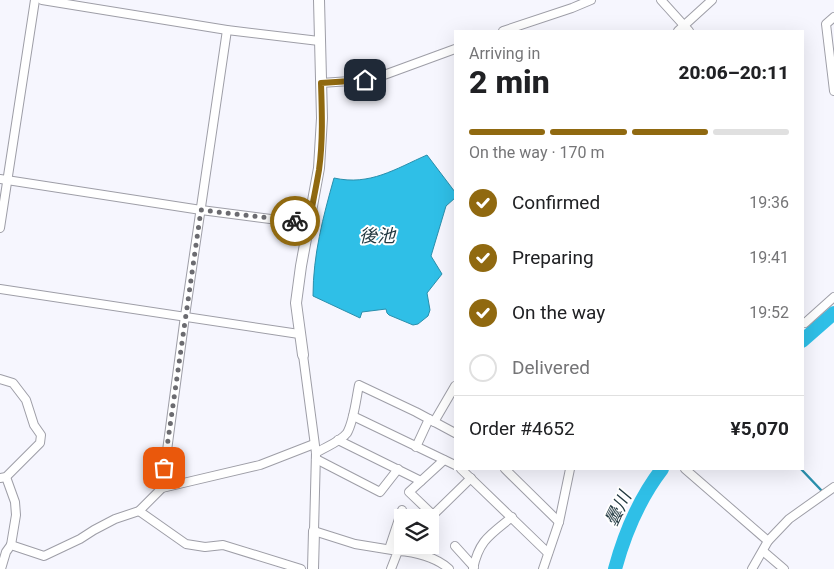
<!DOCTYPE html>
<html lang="en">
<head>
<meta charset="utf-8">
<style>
  :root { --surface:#fff; --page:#f6f6f6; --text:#202124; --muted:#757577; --line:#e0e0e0; --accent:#906910 }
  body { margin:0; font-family:Roboto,"Noto Sans JP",sans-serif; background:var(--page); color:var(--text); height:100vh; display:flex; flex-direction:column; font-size:19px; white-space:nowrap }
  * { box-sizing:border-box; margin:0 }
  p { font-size:16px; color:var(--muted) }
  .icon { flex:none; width:28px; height:28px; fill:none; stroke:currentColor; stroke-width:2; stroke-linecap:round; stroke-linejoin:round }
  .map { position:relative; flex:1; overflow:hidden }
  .sheet { position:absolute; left:454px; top:30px; width:350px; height:440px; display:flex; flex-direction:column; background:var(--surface); border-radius:0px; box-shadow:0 5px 20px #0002 }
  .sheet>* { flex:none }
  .tools { position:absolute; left:394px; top:509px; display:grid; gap:10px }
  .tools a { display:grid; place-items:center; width:45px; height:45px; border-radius:0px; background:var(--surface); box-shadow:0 5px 20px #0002; font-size:25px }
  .pin { position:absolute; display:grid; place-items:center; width:42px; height:42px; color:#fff; margin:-21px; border-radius:10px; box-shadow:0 2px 8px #0006 }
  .courier { position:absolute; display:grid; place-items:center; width:50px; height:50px; margin:-25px; border:4px solid #906910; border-radius:50%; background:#fff; color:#222; box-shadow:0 1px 6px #0007 }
  .head em { font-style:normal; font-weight:800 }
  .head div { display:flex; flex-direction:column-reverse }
  .head { display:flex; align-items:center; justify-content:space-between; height:85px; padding:0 15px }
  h1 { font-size:32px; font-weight:800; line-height:38px }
  .bar { display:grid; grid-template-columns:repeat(4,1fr); gap:8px 5px; align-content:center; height:60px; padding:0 15px }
  .bar i { height:6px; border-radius:4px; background:var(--line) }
  .bar .active { background:var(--accent) }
  .bar p { grid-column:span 4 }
  .line { display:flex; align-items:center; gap:12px; padding:0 15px; border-top:1px solid var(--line) }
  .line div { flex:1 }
  ol { padding:0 15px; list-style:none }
  li { display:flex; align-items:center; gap:15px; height:55px }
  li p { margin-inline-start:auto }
  li .icon { padding:5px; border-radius:50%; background:var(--accent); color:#fff; stroke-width:4 }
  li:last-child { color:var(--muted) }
  li i { width:28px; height:28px; border:2px solid var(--line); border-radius:50% }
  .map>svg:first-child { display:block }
  .water { fill:#2fbfe7; stroke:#2a8fac }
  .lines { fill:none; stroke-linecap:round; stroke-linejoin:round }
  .stream { stroke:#2a8fac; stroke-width:2.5 }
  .river { stroke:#2fbfe7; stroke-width:14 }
  .minor-casing { stroke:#9e9ea7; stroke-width:10 }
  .tertiary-casing { stroke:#9e9ea7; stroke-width:12 }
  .minor { stroke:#fff; stroke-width:8 }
  .tertiary { stroke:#fff; stroke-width:10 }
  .done { stroke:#6b6b70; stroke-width:5; stroke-dasharray:0 9 }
  .route { stroke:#906910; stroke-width:6 }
  .labels { text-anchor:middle; stroke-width:4; stroke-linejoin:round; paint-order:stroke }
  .water-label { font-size:18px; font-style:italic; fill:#223941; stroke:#fff }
</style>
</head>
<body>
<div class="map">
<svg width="834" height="569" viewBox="0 0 834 569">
  <rect width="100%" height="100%" fill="#f6f6fe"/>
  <path class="water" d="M427,155l28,37v6l-9,8 -15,50 11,18 -15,19 3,17 -2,6 -10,8 -5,1 -24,-10 -2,-2 -1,-4 -24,3 -2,6 -47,-22c0,-41 10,-79 21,-118 36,8 61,-9 93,-23z"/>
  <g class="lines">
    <polyline class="stream" points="801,469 821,490"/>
    <g class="river">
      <polyline points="802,341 834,313"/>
      <path d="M615,569c10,-37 24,-70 47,-100"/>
    </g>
    <g class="minor-casing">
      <g id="minor">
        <polyline points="42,0 227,30 319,41"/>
        <polyline points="661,0 689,31"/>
        <polyline points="834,17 826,24 834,91"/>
        <polyline points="503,31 572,8 591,0"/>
        <polyline points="678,31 712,0"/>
        <polyline points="321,83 365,80 384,75 455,49"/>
        <polyline points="0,179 201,210 309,224"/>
        <polyline points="0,228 35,0"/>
        <polyline points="0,289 299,334"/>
        <polyline points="805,323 834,297"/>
        <polyline points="303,355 316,453 314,531 355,544 398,551 391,569"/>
        <polyline points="0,379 13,383 26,400 34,425 41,435 40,443 6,477 0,478"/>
        <polyline points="353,416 455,465"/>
        <polyline points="434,422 455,386"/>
        <polyline points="338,440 421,481"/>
        <polyline points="416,447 429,419"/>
        <path d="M316,453c9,-6 24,-11 31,-20 7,-12 9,-34 12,-48l57,27 39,21"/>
        <polyline points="316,459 380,492 398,469"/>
        <polyline points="461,469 548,553"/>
        <polyline points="505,469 559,522"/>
        <polyline points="685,469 768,541"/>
        <polyline points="6,477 15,502 16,515 11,545"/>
        <polyline points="162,488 185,316 227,30"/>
        <polyline points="139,511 186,544 205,547 223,545 301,569"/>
        <polyline points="433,515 409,492 444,460"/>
        <polyline points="430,518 471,478"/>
        <polyline points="455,546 474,567"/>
        <polyline points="389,549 402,510"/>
        <path d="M398,551c17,1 38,6 51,18"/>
        <polyline points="763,551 784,569"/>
        <polyline points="1,569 6,552 11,545 44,556 80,539 94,530 115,519 139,511 162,488 260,465 314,444"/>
        <path d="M473,569c6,-29 17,-34 39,-52"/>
        <polyline points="543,569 559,522 570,469"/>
        <polyline points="752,569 768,541 789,519 834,487"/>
      </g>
    </g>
    <g class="tertiary-casing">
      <g id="tertiary">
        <polyline points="303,355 296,303 301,266 319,168 322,118 319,0"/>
        <polyline points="313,569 314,531"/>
      </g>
    </g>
    <use href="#minor" class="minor"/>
    <use href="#tertiary" class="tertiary"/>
  </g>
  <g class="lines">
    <polyline class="done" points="164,468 201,210 295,221"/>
    <path class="route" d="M295,221l14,3c3,-18 7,-36 10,-54 4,-29 3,-58 2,-87l44,-3"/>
  </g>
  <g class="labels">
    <g class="water-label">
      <text x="377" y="242">後池</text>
      <text transform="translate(618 509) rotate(-64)" y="6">曇川</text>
    </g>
  </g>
</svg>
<div class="tools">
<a><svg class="icon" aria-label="layers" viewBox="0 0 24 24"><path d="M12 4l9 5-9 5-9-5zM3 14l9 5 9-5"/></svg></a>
</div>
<div class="pin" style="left:164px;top:468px;background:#ea580c"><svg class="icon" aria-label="bag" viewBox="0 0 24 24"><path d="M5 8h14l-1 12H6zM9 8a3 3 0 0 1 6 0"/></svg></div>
<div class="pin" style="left:365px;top:80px;background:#1f2937"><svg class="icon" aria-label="home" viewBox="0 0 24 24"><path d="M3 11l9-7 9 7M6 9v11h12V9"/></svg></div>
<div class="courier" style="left:295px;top:221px"><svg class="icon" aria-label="bike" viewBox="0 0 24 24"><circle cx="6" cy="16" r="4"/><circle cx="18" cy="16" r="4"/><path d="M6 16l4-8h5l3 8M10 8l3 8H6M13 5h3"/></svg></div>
<section class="sheet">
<div class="head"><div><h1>2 min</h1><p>Arriving in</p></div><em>20:06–20:11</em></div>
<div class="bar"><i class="active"></i><i class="active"></i><i class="active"></i><i></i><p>On the way · 170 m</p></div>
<ol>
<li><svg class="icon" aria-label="check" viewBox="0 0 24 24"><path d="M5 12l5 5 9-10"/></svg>Confirmed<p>19:36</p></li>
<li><svg class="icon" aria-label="check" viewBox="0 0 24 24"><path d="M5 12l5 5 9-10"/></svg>Preparing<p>19:41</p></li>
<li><svg class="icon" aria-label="check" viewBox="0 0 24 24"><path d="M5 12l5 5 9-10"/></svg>On the way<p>19:52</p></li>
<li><i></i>Delivered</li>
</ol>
<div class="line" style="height:65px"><div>Order #4652</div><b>¥5,070</b></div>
</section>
</div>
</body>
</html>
